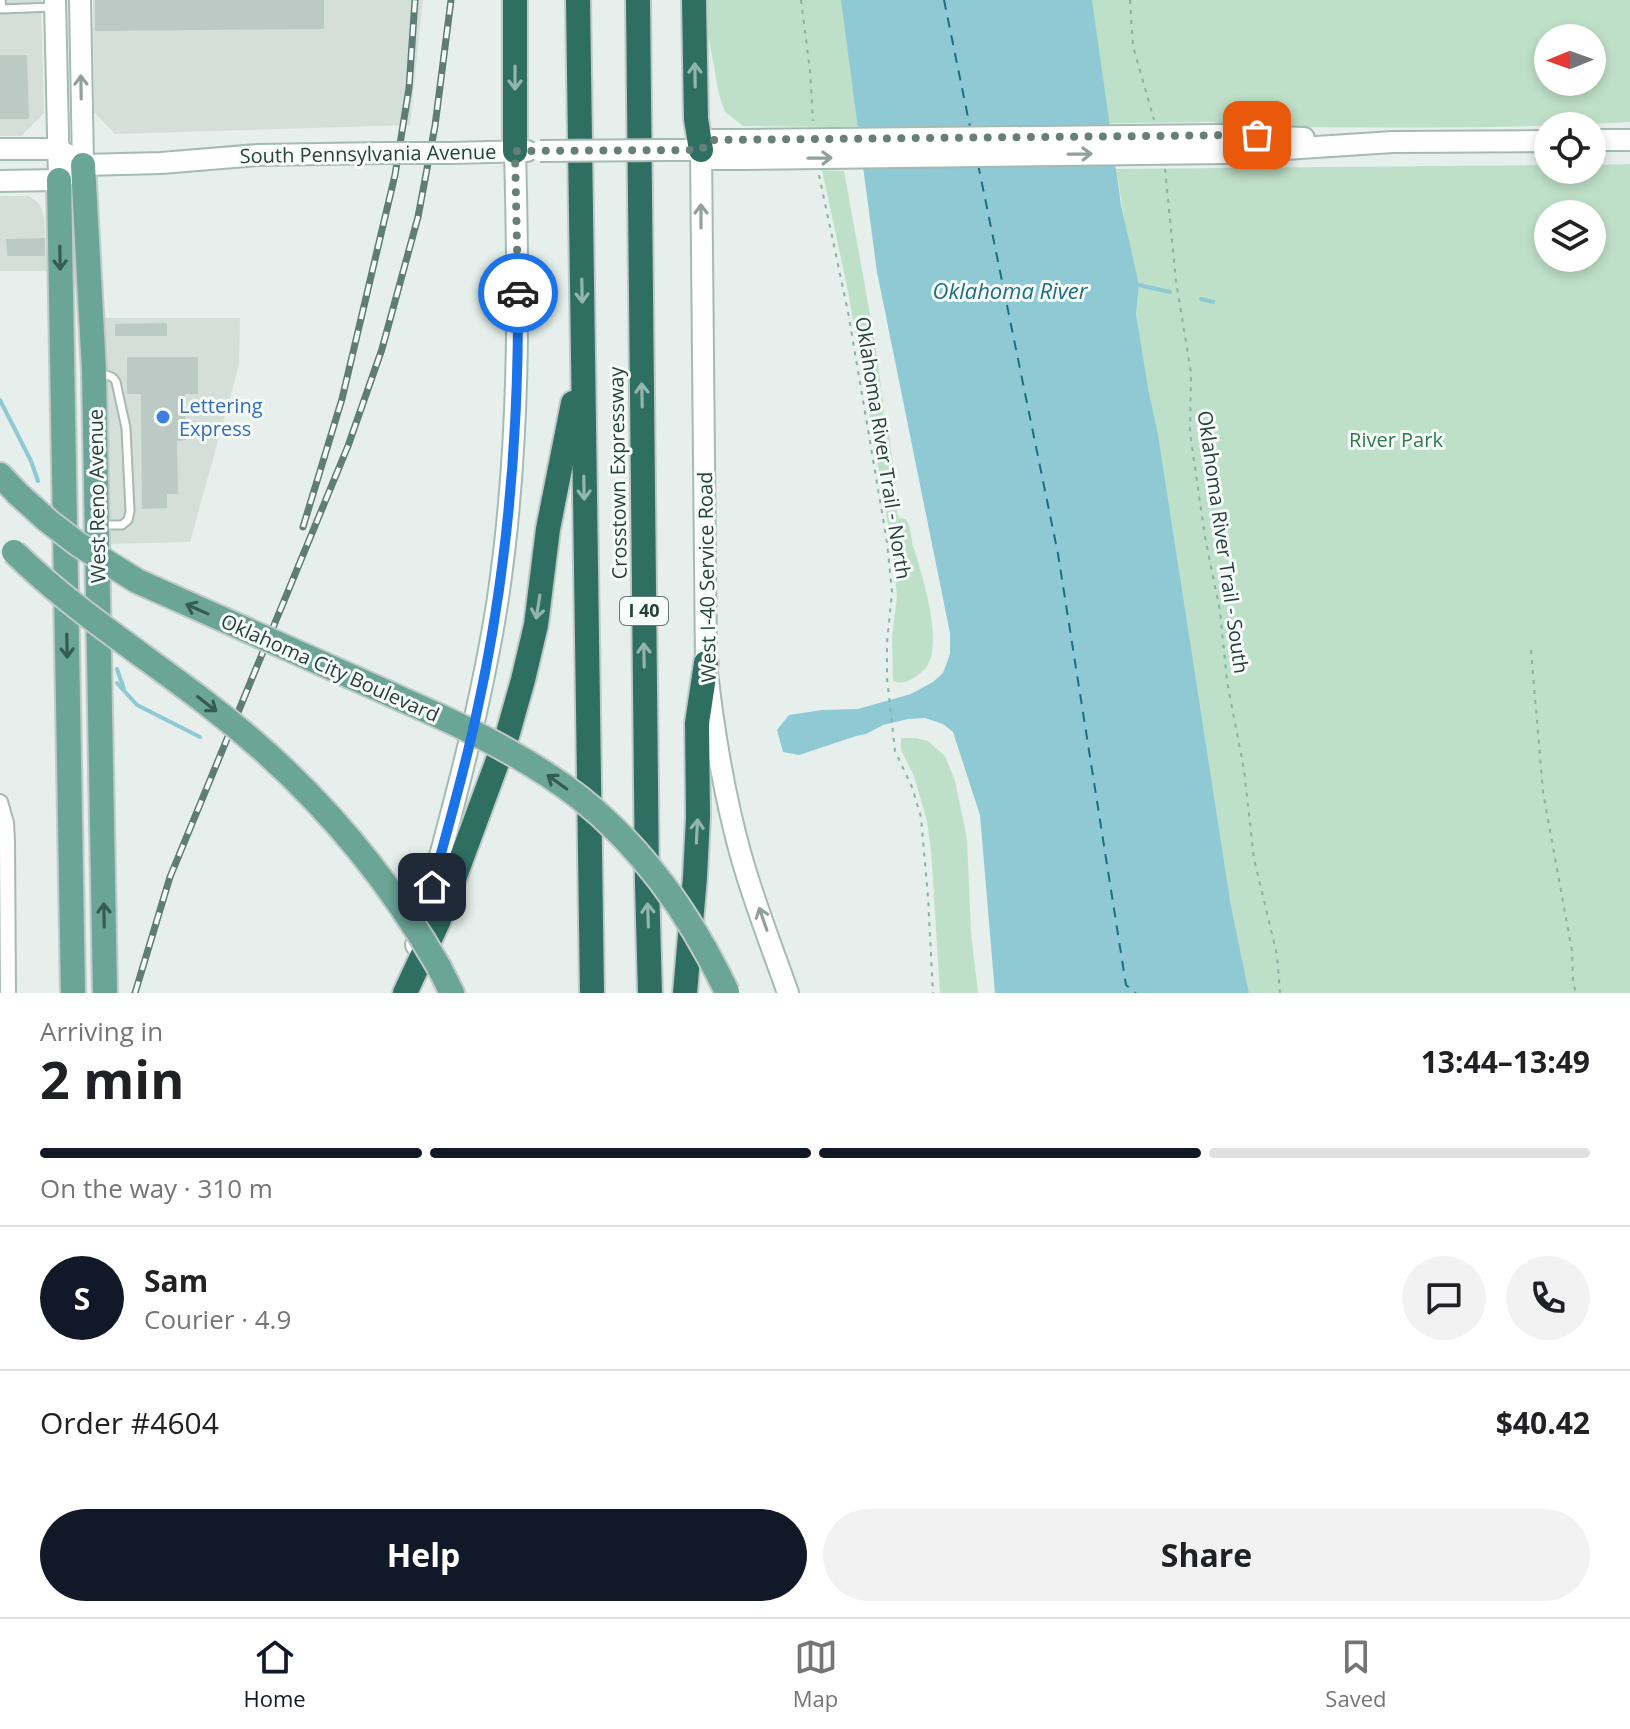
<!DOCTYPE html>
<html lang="en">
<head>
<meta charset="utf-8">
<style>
  :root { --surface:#fff; --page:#f2f2f2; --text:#202124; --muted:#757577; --line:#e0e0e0; --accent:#111827 }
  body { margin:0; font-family:"Open Sans",sans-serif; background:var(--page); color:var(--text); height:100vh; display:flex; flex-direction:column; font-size:30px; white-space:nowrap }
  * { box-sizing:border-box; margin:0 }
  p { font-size:26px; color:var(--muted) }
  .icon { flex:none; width:44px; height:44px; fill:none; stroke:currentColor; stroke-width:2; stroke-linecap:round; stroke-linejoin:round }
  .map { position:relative; height:993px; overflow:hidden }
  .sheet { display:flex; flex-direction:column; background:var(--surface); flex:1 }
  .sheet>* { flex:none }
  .needle { width:52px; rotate:269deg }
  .buttons { position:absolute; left:1534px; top:24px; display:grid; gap:16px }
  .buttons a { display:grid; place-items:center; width:72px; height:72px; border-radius:50%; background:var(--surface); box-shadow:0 4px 12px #0003; font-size:40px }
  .pin { position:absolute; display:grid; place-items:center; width:68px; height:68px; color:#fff; margin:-34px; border-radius:16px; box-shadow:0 4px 12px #0006 }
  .courier { position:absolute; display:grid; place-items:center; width:80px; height:80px; margin:-40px; border:6px solid #1a73e8; border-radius:50%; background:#fff; color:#222; box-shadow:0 2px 10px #0007 }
  .headline em { font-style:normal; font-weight:700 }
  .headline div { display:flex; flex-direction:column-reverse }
  .headline { display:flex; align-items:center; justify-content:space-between; height:136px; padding:0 40px }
  h1 { font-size:52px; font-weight:700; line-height:60px }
  .bar { display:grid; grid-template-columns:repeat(4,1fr); gap:12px 8px; align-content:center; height:96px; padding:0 40px }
  .bar i { height:10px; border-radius:6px; background:var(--line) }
  .bar .current { background:var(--accent) }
  .bar p { grid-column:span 4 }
  .line { display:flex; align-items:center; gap:20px; padding:0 40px; border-top:2px solid var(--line) }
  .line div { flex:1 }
  .round { display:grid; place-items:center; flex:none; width:84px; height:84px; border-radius:42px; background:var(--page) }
  .action { display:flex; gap:16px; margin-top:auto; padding:16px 40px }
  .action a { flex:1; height:92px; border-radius:48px; background:var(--accent); color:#fff; font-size:32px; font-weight:700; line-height:92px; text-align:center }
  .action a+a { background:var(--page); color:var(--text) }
  .tab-bar { display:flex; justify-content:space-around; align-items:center; height:112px; border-top:2px solid var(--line); background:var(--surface); font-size:22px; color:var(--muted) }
  .tab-bar a { display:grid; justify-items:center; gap:4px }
  .tab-bar .current { color:var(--accent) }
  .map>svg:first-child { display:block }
  .built { fill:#d4dfda }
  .green { fill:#bfe0c8; fill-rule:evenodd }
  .water { fill:#8ec9d4 }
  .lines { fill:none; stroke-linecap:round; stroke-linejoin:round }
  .stream { stroke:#8ec9d4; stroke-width:4 }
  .ferry { stroke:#1c6f80; stroke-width:2; stroke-dasharray:10 8; stroke-linecap:butt }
  .building { fill:#bbcac4 }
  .lane-casing { stroke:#a8b8b2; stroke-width:11 }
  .street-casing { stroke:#a8b8b2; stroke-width:18 }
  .secondary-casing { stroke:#a4bbb3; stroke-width:24 }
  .primary-casing { stroke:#c2cac8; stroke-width:28 }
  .highway-casing { stroke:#c2cac8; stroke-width:28 }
  .path { stroke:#86b3a5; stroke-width:2; stroke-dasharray:4 6; stroke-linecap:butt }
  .lane { stroke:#fff; stroke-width:7 }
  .street { stroke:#fff; stroke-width:14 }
  .secondary { stroke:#fff; stroke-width:20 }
  .primary { stroke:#6aa596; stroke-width:24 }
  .highway { stroke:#2f6f62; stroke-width:24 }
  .rail-casing { stroke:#5f7d75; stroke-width:7 }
  .rail { stroke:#f7fbf9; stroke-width:4; stroke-dasharray:12; stroke-linecap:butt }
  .secondary-bridge-casing { stroke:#a4bbb3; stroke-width:24; stroke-linecap:butt }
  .primary-bridge-casing { stroke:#c2cac8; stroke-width:28; stroke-linecap:butt }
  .secondary-bridge { stroke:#fff; stroke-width:20 }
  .primary-bridge { stroke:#6aa596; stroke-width:24 }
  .oneway { stroke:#93b5ae }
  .oneway2 { stroke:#92a09c }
  .oneway3 { stroke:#365b51 }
  .done { stroke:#687f78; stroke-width:8; stroke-dasharray:0 14.4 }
  .route { stroke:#1a73e8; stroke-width:10 }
  .shop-dot { fill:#3f7fe0; stroke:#f7fbf9; stroke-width:3 }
  .labels { text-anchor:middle; stroke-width:6; stroke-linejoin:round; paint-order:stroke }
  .shield { fill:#f7fbf9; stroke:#637a73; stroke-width:2 }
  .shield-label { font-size:18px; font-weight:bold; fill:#24423a }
  .street-label { font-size:20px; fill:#24423a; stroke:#f7fbf9 }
  .shop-label { font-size:20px; fill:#366cbe; stroke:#f7fbf9; text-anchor:start }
  .park-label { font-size:20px; fill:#2d7a4b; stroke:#f7fbf9 }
  .water-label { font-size:22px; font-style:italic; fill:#1c6f80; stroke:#f7fbf9 }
</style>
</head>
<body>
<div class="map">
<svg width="1630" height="993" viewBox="0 0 1630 993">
  <rect width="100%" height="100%" fill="#e6efeb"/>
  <g class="built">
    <polygon points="0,0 41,0 44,113 21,136 0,136"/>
    <polygon points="93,0 423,0 410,125 115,134 94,112"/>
    <polygon points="0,196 29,196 37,202 42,209 44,217 47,271 0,271"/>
    <polygon points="103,318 240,318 239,365 190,542 107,544"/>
  </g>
  <g class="green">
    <path d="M708,0h922v122c-136,8 -273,5 -410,5l-6,-5 -382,5 -89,-1 -18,-14 -6,-18 -11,-60zM1548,38h44v44h-44z"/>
    <path d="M1630,164v829h-381l-18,-87 -73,-472 -9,-41 -13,-79 3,-29 -11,-43 -12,-73 432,-4v5h44v-5zM1548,214h44v44h-44z"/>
    <path d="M822,170l22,1 30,165 10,73 -2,11 7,14 8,65v14l2,5 7,1c6,10 4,19 8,30 8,26 31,97 11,120 -3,3 -6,5 -10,8 -7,5 -14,7 -22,4l-1,-44 5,-41 -5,-49 -44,-256z"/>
    <polygon points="901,738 915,738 928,741 945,756 955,781 967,839 971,932 978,993 940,993 931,850 927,821 914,776 901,750"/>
  </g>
  <polygon class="water" points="841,0 1092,0 1121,205 1139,285 1136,314 1149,393 1158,434 1231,906 1249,993 995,993 980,815 953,732 943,724 925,718 908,719 883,725 866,734 856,736 799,755 783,752 777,730 789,715 822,710 858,709 911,694 933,682 943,673 950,654 950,633 877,272"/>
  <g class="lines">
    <g class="stream">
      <polyline points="1139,285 1170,292"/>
      <polyline points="1201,299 1213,302"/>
      <polyline points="0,400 31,461 38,481"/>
      <polyline points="117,669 124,689"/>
      <polyline points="117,683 137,705 200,737"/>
    </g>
    <g class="ferry">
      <polyline points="944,0 970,127"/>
      <polyline points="978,164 1058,554 1126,985 1136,993"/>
    </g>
  </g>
  <g class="building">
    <polygon points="95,0 324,0 324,29 95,31"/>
    <polygon points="0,55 27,55 29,119 0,119"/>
    <polygon points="45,238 45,256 7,256 6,239"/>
    <polygon points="167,323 167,336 115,336 115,324"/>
    <polygon points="127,357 198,357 198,394 185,394 186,440 177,441 178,494 167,494 167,508 142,509 141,394 127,394"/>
  </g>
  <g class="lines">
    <g class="lane-casing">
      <g id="lane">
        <polyline points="1,0 2,9 53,7"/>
        <path d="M97,376c8,-1 15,-2 19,6l10,46 4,83 -2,9 -6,5h-23"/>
      </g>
    </g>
    <g class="street-casing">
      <polyline id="street" points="0,802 6,823 7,841 8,993"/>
    </g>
    <g class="secondary-casing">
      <g id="secondary">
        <polyline points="55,0 59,180"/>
        <polyline points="80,0 83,165"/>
        <polyline points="1221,135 1304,138"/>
        <polyline points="1592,140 1630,140"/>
        <polyline points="0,149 58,149 70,156"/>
        <polyline points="665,150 701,150 712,159 742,159"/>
        <path d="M701,150l5,513c7,64 17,127 34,189 13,48 32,95 48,141"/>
        <polyline points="701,150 710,140 742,140"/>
        <polyline points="451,153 527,151"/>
        <polyline points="1224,153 1393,142 1548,141"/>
        <polyline points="0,181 59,180 83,165 161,163 258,155 386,153"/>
        <path d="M416,945c31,-115 64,-230 82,-347 22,-149 21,-297 17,-447"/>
      </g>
    </g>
    <g class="primary-casing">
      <g id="primary">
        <polyline points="83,165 94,371 105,993"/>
        <polyline points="59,180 73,993"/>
        <polyline points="0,475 18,494"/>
        <polyline points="439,967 452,993"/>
      </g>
    </g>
    <g class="highway-casing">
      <g id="highway">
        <polyline points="515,0 515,151"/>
        <polyline points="578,0 592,993"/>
        <polyline points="638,0 647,884 650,993"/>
        <polyline points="694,0 696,119 701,150"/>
        <polyline points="405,993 438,922 508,733 523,680 536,625 548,529 573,403"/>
        <polyline points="685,993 695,877 698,817 697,723 706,663"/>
      </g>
    </g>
    <g class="path">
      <polyline points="801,0 810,71 813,121"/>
      <polyline points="1130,0 1133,46 1154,120"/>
      <polyline points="1165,169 1176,281 1191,373 1190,433 1205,537 1220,611 1227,681 1244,770 1254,859 1277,955 1280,993"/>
      <polyline points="819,175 848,312 887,542 892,592 887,643 887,678 895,751 912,787 921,817 928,897 933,993"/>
      <polyline points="1531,650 1543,792 1572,951 1573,981 1576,993"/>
    </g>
    <use href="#lane" class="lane"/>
    <use href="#street" class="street"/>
    <use href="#secondary" class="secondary"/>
    <use href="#primary" class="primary"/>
    <use href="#highway" class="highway"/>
    <g class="rail-casing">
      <g id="rail">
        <polyline points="303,527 342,399 395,175 409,88 415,0"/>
        <polyline points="135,993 170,877 348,446 382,349 418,217 435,126 451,0"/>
      </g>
    </g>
    <use href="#rail" class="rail"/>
    <g class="secondary-bridge-casing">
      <g id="secondary-bridge">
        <polyline points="742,140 1221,135"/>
        <polyline points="540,151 665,150"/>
        <polyline points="386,153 451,153"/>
        <polyline points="742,159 1224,153"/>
      </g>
    </g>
    <g class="primary-bridge-casing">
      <g id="primary-bridge">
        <path d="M18,494l30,27 30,23 59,37 300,134c50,23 99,49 143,83 65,52 112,120 147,194"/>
        <path d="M14,552c58,57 127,101 192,151 96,73 173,159 233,264"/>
      </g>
    </g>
    <use href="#secondary-bridge" class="secondary-bridge"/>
    <use href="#primary-bridge" class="primary-bridge"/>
  </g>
  <defs><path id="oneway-shaft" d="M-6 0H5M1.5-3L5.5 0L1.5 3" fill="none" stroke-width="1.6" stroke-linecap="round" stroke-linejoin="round" transform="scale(2)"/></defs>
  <g class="oneway">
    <use href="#oneway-shaft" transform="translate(695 75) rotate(-91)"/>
    <use href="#oneway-shaft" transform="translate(515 78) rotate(90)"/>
    <use href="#oneway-shaft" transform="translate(582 291) rotate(89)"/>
    <use href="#oneway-shaft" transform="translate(642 395) rotate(-91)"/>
    <use href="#oneway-shaft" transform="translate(584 488) rotate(89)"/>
    <use href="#oneway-shaft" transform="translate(538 607) rotate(99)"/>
    <use href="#oneway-shaft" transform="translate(644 655) rotate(-91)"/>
    <use href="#oneway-shaft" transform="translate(697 831) rotate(-87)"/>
    <use href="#oneway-shaft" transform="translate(648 915) rotate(-92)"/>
  </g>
  <g class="oneway2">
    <use href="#oneway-shaft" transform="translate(81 87) rotate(-91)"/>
    <use href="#oneway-shaft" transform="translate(1080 154) rotate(-1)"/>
    <use href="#oneway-shaft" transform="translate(820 158) rotate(-1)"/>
    <use href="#oneway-shaft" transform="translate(701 216) rotate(-90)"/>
    <use href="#oneway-shaft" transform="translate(763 919) rotate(-109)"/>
  </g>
  <g class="oneway3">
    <use href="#oneway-shaft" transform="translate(60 258) rotate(89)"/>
    <use href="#oneway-shaft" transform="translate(197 609) rotate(-156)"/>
    <use href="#oneway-shaft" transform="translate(67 646) rotate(89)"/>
    <use href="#oneway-shaft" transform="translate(207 704) rotate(38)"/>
    <use href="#oneway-shaft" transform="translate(557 782) rotate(-144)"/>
    <use href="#oneway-shaft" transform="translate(104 915) rotate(-91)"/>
  </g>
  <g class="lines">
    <polyline class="done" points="518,293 515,151 701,150 710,140 1257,135"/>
    <path class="route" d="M432,887c15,-57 32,-114 44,-171 31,-139 43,-281 42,-423"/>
  </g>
  <circle class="shop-dot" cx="163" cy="417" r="8"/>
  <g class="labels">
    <rect class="shield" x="620" y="597" width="48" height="28" rx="6"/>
    <g class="shield-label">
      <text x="644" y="617">I 40</text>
    </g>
    <g class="street-label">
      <text transform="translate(368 154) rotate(-1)" y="7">South Pennsylvania Avenue</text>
      <text transform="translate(883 448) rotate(81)" y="7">Oklahoma River Trail - North</text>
      <text transform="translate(618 473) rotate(-91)" y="7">Crosstown Expressway</text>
      <text transform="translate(97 496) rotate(-91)" y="7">West Reno Avenue</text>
      <text transform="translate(1223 542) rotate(82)" y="7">Oklahoma River Trail - South</text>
      <text transform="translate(707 577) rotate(-91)" y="7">West I-40 Service Road</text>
      <text transform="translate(330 668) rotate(24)" y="7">Oklahoma City Boulevard</text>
    </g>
    <g class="shop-label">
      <text x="179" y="413">Lettering<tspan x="179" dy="23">Express</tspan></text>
    </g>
    <g class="park-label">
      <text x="1396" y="447">River Park</text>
    </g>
    <g class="water-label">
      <text x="1010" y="299">Oklahoma River</text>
    </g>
  </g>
</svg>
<div class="buttons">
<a><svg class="needle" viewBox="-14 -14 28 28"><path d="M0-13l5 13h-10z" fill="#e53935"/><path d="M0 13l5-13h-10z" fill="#757577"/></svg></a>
<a><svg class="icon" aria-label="locate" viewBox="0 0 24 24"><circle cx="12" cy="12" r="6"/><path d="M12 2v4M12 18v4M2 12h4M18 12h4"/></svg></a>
<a><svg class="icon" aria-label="layers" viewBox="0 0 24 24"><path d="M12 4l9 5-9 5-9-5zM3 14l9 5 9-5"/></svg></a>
</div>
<div class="pin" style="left:1257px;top:135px;background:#ea580c"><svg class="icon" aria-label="bag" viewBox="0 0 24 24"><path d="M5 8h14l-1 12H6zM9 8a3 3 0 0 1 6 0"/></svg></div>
<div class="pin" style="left:432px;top:887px;background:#1f2937"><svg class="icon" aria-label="home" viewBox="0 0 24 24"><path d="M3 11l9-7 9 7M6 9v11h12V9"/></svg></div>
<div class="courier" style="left:518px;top:293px"><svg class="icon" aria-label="car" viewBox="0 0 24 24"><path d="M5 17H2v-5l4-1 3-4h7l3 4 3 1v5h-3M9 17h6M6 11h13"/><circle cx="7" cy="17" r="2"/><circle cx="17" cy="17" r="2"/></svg></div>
</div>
<section class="sheet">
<div class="headline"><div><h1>2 min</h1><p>Arriving in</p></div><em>13:44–13:49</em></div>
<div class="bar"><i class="current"></i><i class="current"></i><i class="current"></i><i></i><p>On the way · 310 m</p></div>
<div class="line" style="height:144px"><b class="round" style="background:var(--accent);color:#fff">S</b><div><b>Sam</b><p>Courier · 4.9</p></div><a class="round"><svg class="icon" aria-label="chat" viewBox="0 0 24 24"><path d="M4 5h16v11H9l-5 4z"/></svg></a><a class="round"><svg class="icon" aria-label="phone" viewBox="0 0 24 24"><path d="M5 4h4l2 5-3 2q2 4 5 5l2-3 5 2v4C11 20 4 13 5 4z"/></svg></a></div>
<div class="line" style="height:104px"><div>Order #4604</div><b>$40.42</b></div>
<div class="action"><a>Help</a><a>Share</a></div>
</section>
<nav class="tab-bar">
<a class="current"><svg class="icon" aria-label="home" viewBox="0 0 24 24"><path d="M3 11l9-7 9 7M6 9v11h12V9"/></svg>Home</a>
<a><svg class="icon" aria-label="map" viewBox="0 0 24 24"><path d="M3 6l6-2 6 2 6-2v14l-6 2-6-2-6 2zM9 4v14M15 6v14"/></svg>Map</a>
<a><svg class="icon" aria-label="saved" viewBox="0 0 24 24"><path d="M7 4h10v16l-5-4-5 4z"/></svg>Saved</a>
</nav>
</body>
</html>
